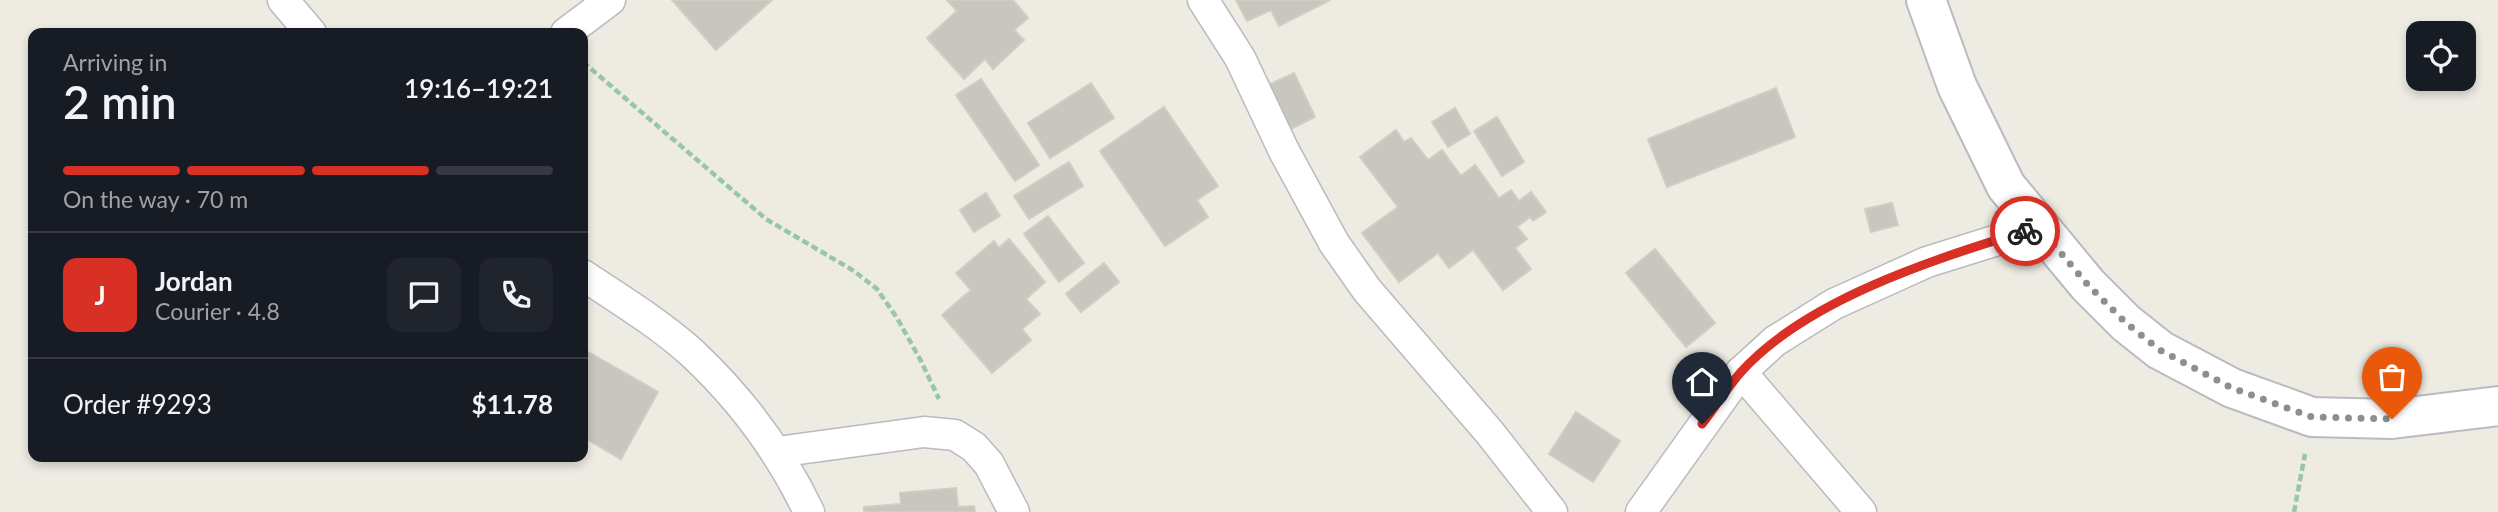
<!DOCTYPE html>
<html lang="en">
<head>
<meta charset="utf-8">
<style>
  :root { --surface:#171b24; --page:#20242c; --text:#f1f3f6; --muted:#9ea1a6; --line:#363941; --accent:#d93025 }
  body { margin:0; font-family:Lato,sans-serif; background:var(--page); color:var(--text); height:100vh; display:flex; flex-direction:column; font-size:26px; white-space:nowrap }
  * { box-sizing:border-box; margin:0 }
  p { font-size:23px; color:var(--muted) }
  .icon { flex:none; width:38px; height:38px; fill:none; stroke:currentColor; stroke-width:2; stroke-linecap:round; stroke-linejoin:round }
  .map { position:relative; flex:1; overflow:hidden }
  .details { position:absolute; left:28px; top:28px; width:560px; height:434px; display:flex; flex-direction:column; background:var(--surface); border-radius:14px; box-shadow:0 4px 10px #0003 }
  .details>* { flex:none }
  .controls { position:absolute; left:2406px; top:21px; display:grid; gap:14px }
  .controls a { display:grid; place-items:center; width:70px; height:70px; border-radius:14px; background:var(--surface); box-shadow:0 4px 10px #0003; font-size:35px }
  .pin { position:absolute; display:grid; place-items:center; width:60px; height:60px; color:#fff; margin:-72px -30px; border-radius:50% 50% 50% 0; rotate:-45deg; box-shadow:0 0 7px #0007 }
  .pin .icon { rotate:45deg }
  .courier { position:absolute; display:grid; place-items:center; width:70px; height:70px; margin:-35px; border:5px solid #d93025; border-radius:50%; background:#fff; color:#222; box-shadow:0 2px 9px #0007 }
  .head em { font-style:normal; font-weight:600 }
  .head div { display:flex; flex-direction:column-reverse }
  .head { display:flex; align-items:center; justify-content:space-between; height:119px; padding:0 35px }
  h1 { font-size:46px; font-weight:600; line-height:52px }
  .bar { display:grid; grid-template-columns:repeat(4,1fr); gap:10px 7px; align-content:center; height:84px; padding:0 35px }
  .bar i { height:9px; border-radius:5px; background:var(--line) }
  .bar .on { background:var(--accent) }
  .bar p { grid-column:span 4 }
  .line { display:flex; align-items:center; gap:18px; padding:0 35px; border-top:2px solid var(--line) }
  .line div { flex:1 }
  .round { display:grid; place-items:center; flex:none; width:74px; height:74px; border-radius:14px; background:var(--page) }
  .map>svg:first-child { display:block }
  .building { fill:#c8c6bf; stroke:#d2cdc0; stroke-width:2 }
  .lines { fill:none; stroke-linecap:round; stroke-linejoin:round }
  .street-casing { stroke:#b7babf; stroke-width:33 }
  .secondary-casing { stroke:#b8bbc1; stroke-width:42 }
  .path { stroke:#97c7a6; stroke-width:4.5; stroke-dasharray:7 3.5; stroke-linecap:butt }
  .street { stroke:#fff; stroke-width:30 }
  .secondary { stroke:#fff; stroke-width:38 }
  .done { stroke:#8d8f8f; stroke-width:7; stroke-dasharray:0 12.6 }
  .route { stroke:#d93025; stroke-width:9 }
</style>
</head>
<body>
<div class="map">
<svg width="2498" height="512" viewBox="0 0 2498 512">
  <rect width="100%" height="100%" fill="#edebe2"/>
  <g class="building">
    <polygon points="672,0 772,0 716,50"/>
    <polygon points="947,0 1013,0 1028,18 1014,30 1024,40 993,69 985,59 964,79 927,38 957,11"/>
    <polygon points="1236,0 1330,0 1279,26 1271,10 1247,21"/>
    <polygon points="1294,73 1315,117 1291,129 1270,84"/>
    <polygon points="981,79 1039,165 1015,181 956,95"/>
    <polygon points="1091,83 1114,118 1050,158 1028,123"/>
    <polygon points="1776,88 1795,137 1667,187 1648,139"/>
    <polygon points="1164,107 1218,186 1197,200 1208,217 1165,246 1100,151"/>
    <polygon points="1455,108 1470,134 1448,147 1432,122"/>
    <polygon points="1497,117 1524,162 1502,176 1474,131"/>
    <polygon points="1396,130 1404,142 1411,138 1428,160 1442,150 1461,176 1475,165 1499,198 1511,190 1519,201 1531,192 1546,212 1533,221 1530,217 1517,227 1527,239 1515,248 1531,269 1503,290 1473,250 1449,268 1438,253 1399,282 1362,233 1398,207 1360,157"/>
    <polygon points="1069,162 1083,186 1029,219 1014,196"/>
    <polygon points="986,193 1000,216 974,232 960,210"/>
    <polygon points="1892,203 1898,225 1871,232 1865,209"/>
    <polygon points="1048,216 1084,263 1059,282 1024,234"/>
    <polygon points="1009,239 1045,282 1026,299 1040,314 1022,329 1031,340 992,373 942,315 971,290 956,273 994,241 999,248"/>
    <polygon points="1655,249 1715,323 1686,347 1626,273"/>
    <polygon points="1104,263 1119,282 1081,312 1066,294"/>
    <polygon points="583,349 658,392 621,459 583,437"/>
    <polygon points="1576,412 1620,441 1593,482 1549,454"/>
    <polygon points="956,488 958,507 974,506 975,512 864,512 864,507 901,504 900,493"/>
  </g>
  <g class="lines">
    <g class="street-casing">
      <g id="street">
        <polyline points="283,0 311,33"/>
        <polyline points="1203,0 1240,58 1284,151 1334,243 1367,290 1490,433 1552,512"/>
        <polyline points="566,33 610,0"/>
        <path d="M583,275c36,24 77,49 109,78 48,45 89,100 117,159"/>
        <polyline points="1741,372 1861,512"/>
        <polyline points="777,452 924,432 955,435 974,447 989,464 1014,512"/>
        <polyline points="1641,512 1741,372 1775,341 1834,304 1927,262 2039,227"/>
      </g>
    </g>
    <g class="secondary-casing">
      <polyline id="secondary" points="1926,0 1957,86 2006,186 2088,285 2126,323 2160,350 2232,388 2312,417 2392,419 2498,406"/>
    </g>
    <g class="path">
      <polyline points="583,62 766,219 854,271 877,289 897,318 920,359 939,399"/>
      <polyline points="2294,512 2305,454"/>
    </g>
    <use href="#street" class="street"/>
    <use href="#secondary" class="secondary"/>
  </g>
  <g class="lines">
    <polyline class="done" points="2025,231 2039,227 2088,285 2126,323 2160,350 2232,388 2312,417 2392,419"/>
    <path class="route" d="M1702,424c13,-17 25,-36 39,-52 66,-73 192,-112 284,-141"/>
  </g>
</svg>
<div class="controls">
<a><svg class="icon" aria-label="locate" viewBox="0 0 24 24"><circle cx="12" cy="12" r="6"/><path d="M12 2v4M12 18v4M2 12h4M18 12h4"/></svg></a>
</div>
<div class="pin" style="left:2392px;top:419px;background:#ea580c"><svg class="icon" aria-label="bag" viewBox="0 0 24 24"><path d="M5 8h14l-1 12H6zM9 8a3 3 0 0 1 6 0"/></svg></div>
<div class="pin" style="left:1702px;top:424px;background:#1f2937"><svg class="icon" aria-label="home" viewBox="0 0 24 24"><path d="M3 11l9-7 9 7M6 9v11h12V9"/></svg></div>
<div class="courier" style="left:2025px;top:231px"><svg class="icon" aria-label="bike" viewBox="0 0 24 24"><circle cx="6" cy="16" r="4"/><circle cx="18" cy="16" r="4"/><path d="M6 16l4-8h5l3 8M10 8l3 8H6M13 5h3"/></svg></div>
<section class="details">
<div class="head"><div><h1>2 min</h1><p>Arriving in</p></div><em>19:16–19:21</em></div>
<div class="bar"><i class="on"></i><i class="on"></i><i class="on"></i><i></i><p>On the way · 70 m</p></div>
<div class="line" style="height:126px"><b class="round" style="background:var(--accent);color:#fff">J</b><div><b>Jordan</b><p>Courier · 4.8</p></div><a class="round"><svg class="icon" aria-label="chat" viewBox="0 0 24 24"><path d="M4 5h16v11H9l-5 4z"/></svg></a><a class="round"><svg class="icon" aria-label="phone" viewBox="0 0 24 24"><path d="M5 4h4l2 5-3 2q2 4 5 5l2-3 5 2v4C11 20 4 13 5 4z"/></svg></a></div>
<div class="line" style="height:91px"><div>Order #9293</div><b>$11.78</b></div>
</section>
</div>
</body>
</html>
